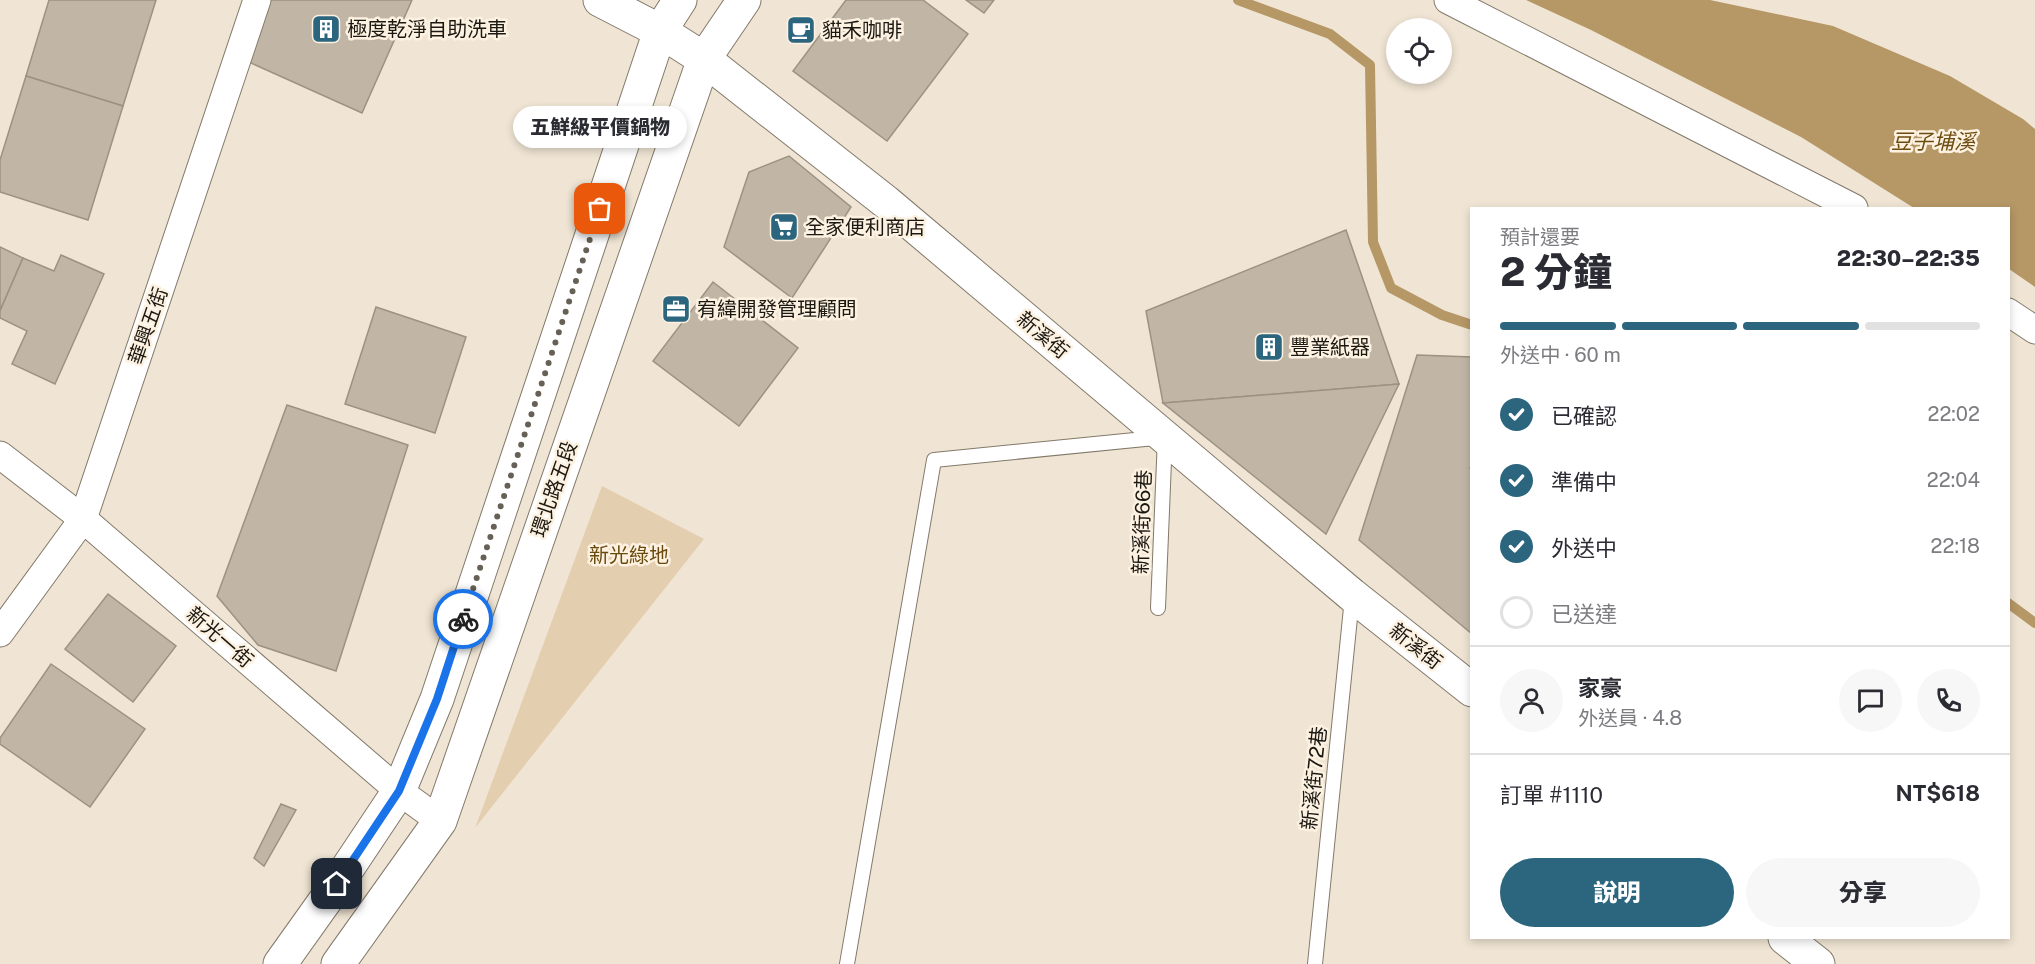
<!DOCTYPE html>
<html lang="zh-TW">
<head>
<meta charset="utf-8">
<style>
  :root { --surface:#fff; --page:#f7f7f7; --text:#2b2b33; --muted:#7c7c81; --line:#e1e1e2; --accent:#2b657e }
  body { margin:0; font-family:"Public Sans","Noto Sans TC",sans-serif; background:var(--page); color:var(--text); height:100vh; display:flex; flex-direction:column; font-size:22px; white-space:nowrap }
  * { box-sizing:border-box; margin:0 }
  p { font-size:20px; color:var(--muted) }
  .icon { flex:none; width:33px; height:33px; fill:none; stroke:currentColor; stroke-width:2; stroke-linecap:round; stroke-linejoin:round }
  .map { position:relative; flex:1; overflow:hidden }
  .details { position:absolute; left:1470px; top:207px; width:540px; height:732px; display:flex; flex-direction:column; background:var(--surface); border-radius:0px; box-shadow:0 3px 9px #0003 }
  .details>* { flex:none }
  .controls { position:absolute; left:1386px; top:18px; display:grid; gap:12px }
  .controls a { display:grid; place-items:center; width:66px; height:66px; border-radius:50%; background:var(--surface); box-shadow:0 3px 9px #0003; font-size:30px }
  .pin { position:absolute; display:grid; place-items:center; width:51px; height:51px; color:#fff; margin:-26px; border-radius:12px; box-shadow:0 3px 9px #0006 }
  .courier { position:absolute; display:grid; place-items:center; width:60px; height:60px; margin:-30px; border:4px solid #1a73e8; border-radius:50%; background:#fff; color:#222; box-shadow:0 2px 8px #0007 }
  .bubble { position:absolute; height:42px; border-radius:21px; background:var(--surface); box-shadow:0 3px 9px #0003; font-size:20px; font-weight:800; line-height:42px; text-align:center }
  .head em { font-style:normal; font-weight:800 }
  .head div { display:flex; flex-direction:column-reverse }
  .head { display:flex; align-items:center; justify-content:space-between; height:102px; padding:0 30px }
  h1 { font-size:39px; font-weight:800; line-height:45px }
  .bar { display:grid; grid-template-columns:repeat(4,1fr); gap:9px 6px; align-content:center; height:72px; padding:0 30px }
  .bar i { height:8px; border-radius:4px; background:var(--line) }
  .bar .on { background:var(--accent) }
  .bar p { grid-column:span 4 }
  .line { display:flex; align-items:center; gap:15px; padding:0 30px; border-top:2px solid var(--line) }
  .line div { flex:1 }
  .round { display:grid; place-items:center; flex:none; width:63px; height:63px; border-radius:32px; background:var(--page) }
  ol { padding:0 30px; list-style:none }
  li { display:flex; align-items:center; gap:18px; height:66px }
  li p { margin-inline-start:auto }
  li .icon { padding:6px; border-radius:50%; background:var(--accent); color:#fff; stroke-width:4 }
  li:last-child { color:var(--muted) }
  li i { width:33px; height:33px; border:3px solid var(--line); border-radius:50% }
  .primary-button { display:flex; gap:12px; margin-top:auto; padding:12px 30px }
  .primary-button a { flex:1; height:69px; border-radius:36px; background:var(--accent); color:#fff; font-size:24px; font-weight:800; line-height:69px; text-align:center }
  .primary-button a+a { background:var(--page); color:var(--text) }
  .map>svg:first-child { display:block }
  .green { fill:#e3ceaf }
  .water { fill:#b69766 }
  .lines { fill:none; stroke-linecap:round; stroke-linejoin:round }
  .stream { stroke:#b69766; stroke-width:10 }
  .building { fill:#c1b6a6; stroke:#9c9282; stroke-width:1.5 }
  .service-casing { stroke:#82796a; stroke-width:16 }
  .minor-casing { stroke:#82796a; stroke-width:29 }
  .tertiary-casing { stroke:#82796a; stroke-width:35 }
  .service { stroke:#fff; stroke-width:14 }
  .minor { stroke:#fff; stroke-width:27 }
  .tertiary { stroke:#fff; stroke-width:33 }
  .done { stroke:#666056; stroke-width:6; stroke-dasharray:0 10.8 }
  .route { stroke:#1a73e8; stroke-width:8 }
  .labels { text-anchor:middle; stroke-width:5; stroke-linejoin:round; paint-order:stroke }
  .poi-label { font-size:20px; fill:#1b1812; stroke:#fdf2e1; text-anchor:start }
  .street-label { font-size:20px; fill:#1b1812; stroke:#fdf2e1 }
  .park-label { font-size:20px; fill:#694a0c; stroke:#fdf2e1 }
  .water-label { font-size:21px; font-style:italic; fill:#6c4c0f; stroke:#fdf2e1 }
</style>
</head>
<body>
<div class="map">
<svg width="2035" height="964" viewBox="0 0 2035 964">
  <rect width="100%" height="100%" fill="#f0e5d4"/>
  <polygon class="green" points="602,486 704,539 475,828"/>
  <polygon class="water" points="1526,0 1710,0 1833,26 1950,76 2023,119 2035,129 2035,287 2009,269 2008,208 1914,208 1801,137 1591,30"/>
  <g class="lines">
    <g class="stream">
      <polyline points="1238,0 1330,34 1370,65 1373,242 1391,288 1442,315 1472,325"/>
      <polyline points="2008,603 2035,623"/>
    </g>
  </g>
  <g class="building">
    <polygon points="49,0 156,0 123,106 26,76"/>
    <polygon points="265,0 412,0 362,113 240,58"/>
    <polygon points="846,0 923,0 968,34 887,141 793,71"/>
    <polygon points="966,0 994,0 984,13"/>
    <polygon points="26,76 123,106 88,220 0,192 0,160"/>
    <polygon points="789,156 851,207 792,298 724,247 749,172"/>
    <polygon points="1346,230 1399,384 1163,403 1146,311"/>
    <polygon points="0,247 23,258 0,311"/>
    <polygon points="61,255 104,274 55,384 12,364 27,331 0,318 0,311 23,258 54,271"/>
    <polygon points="713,282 798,348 739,426 653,361"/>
    <polygon points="376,307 466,337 435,433 345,404"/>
    <polygon points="1417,355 1472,357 1472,462 1470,468 1472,468 1472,634 1359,540"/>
    <polygon points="1399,384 1326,534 1163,403"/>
    <polygon points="287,405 408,445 336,671 258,645 217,596"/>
    <polygon points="108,594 176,646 133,702 65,649"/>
    <polygon points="51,664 145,729 90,807 0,744 0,738"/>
    <polygon points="281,804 296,810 264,866 254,858"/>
  </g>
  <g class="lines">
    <g class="service-casing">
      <g id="service">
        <polyline points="847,964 934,460 1165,437 1158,608"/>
        <polyline points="1315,964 1352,598"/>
      </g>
    </g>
    <g class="minor-casing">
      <g id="minor">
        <polyline points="1448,0 1854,208"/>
        <polyline points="2008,312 2035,330"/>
        <polyline points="0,455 83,519 399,791 440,821"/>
        <polyline points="0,633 83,519 257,0"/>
      </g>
    </g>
    <g class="tertiary-casing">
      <g id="tertiary">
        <polyline points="600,0 660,31 704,59 886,202 1352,595 1472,690"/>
        <polyline points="1785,938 1818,964"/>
        <polyline points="280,964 337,884 399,791 437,699 660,31 680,0"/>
        <polyline points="338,964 440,821 704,59 744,0"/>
      </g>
    </g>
    <use href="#service" class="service"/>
    <use href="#minor" class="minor"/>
    <use href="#tertiary" class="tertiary"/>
  </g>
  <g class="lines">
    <polyline class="done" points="463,619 600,209"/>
    <polyline class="route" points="337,884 399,791 437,699 463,619"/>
  </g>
  <defs>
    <g id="building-square" transform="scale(1.5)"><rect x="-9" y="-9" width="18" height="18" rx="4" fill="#2b657e" stroke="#fdf2e1"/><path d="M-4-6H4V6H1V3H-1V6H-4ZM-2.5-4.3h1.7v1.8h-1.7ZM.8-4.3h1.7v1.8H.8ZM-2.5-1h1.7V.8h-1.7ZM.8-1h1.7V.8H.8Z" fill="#fff"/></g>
    <g id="cafe-square" transform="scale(1.5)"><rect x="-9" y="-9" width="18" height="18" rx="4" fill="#2b657e" stroke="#fdf2e1"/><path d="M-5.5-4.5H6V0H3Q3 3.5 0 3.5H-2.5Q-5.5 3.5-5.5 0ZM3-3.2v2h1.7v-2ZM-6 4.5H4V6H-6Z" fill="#fff"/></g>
    <g id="supermarket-square" transform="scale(1.5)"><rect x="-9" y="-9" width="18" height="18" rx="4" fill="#2b657e" stroke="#fdf2e1"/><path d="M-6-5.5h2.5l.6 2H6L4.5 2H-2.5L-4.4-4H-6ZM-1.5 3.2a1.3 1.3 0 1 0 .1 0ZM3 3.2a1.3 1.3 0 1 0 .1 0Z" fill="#fff"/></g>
    <g id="office-square" transform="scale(1.5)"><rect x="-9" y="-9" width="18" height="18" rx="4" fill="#2b657e" stroke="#fdf2e1"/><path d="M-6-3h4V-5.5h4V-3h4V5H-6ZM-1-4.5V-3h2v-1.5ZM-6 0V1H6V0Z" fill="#fff"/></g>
  </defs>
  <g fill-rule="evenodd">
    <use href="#building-square" x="326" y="29"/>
    <use href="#cafe-square" x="801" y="30"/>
    <use href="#supermarket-square" x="784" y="227"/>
    <use href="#office-square" x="676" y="309"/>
    <use href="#building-square" x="1269" y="347"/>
  </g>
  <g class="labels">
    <g class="poi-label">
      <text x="347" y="36">極度乾淨自助洗車</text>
      <text x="822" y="37">貓禾咖啡</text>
      <text x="805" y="234">全家便利商店</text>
      <text x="697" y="316">宥緯開發管理顧問</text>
      <text x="1290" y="354">豐業紙器</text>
    </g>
    <g class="street-label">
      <text transform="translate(148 326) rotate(-71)" y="7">華興五街</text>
      <text transform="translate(1043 335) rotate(40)" y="7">新溪街</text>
      <text transform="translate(554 489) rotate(-71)" y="7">環北路五段</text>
      <text transform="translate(1142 522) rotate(-88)" y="7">新溪街66巷</text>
      <text transform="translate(220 637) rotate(41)" y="7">新光一街</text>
      <text transform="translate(1416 646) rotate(38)" y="7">新溪街</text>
      <text transform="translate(1314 778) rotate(-84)" y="7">新溪街72巷</text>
    </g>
    <g class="park-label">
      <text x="629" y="562">新光綠地</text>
    </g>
    <g class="water-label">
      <text x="1933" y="149">豆子埔溪</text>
    </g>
  </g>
</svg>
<div class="controls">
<a><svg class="icon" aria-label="locate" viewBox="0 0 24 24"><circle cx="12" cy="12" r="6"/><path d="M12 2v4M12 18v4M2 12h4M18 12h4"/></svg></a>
</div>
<div class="pin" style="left:600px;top:209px;background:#ea580c"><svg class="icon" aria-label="bag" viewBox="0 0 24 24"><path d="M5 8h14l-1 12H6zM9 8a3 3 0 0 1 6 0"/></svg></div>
<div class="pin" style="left:337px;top:884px;background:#1f2937"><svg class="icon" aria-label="home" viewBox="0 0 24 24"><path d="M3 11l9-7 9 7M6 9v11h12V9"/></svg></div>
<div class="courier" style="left:463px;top:619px"><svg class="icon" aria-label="bike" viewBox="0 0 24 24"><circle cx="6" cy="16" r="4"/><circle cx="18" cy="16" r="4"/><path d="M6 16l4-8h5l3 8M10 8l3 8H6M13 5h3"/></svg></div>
<div class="bubble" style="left:513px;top:106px;width:174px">五鮮級平價鍋物</div>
<section class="details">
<div class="head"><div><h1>2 分鐘</h1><p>預計還要</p></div><em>22:30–22:35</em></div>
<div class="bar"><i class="on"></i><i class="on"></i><i class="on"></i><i></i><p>外送中 · 60 m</p></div>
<ol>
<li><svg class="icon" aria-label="check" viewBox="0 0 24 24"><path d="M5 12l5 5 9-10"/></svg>已確認<p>22:02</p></li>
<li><svg class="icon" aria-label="check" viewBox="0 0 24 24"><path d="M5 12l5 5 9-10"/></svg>準備中<p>22:04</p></li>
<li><svg class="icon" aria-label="check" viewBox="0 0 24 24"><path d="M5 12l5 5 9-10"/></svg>外送中<p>22:18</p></li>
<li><i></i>已送達</li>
</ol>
<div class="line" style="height:108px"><a class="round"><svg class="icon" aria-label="person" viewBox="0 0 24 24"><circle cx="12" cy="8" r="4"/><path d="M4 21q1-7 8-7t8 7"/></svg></a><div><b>家豪</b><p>外送員 · 4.8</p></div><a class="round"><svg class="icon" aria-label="chat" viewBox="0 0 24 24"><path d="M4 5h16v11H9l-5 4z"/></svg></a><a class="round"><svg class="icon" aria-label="phone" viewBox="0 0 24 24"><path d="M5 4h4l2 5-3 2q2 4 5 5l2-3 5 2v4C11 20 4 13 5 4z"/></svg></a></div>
<div class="line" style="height:78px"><div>訂單 #1110</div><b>NT$618</b></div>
<div class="primary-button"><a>說明</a><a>分享</a></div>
</section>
</div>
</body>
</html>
